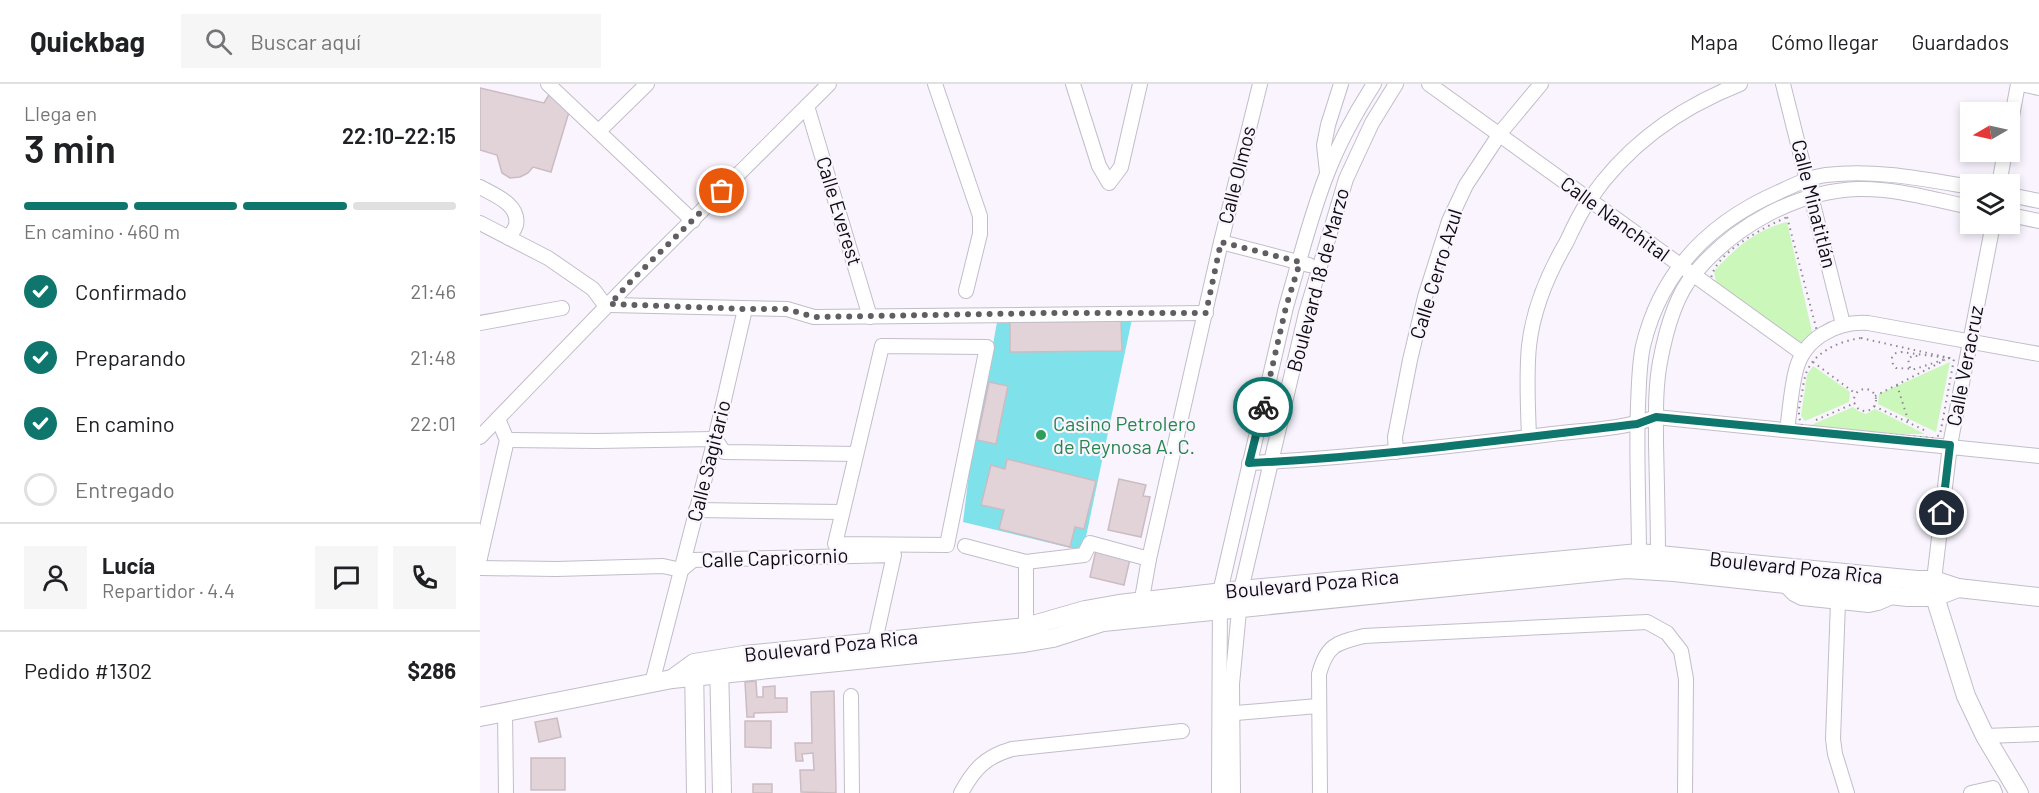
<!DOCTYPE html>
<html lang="es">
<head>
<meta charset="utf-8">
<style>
  :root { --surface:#fff; --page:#f6f6f6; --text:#202124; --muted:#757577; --line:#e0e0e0; --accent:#0f766e }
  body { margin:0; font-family:Barlow,sans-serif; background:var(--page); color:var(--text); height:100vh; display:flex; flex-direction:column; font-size:22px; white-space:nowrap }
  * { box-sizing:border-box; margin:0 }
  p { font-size:20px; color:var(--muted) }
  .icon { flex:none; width:33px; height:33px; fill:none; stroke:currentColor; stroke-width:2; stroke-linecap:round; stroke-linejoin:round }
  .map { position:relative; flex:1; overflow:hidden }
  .sheet { display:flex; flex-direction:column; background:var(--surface); width:480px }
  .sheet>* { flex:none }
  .needle { width:39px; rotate:261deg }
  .tools { position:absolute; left:1480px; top:18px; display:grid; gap:12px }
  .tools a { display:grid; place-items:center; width:60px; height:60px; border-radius:0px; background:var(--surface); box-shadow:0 3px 9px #0003; font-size:30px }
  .pin { position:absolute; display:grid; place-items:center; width:51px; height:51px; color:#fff; margin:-26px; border:3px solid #fff; border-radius:50%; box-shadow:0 2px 6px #0007 }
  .courier { position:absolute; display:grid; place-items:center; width:60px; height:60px; margin:-30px; border:4px solid #0f766e; border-radius:50%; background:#fff; color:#222; box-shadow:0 2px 8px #0007 }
  .summary em { font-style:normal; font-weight:600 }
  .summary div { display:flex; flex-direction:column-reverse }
  .summary { display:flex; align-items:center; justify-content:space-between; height:102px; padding:0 24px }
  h1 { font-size:39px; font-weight:600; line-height:45px }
  .bar { display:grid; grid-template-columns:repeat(4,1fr); gap:9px 6px; align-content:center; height:72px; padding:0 24px }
  .bar i { height:8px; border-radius:4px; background:var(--line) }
  .bar .active { background:var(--accent) }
  .bar p { grid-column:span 4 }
  .line { display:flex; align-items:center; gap:15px; padding:0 24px; border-top:2px solid var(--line) }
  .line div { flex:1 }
  .round { display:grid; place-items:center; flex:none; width:63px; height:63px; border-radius:0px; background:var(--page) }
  ol { padding:0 24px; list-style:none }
  li { display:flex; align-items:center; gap:18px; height:66px }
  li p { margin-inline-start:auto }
  li .icon { padding:6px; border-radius:50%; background:var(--accent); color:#fff; stroke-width:4 }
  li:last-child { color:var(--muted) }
  li i { width:33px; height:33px; border:3px solid var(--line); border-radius:50% }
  header { display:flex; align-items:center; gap:36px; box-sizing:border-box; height:84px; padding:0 30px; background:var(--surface); border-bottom:2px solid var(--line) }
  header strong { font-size:28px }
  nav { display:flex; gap:33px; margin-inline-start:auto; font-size:21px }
  .search { width:420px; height:54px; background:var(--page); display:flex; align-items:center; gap:15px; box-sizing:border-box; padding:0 21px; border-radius:0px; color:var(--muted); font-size:22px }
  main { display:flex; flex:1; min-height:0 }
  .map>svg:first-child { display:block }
  .green { fill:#cbf7bb }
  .water { fill:#7fe2eb }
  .building { fill:#e2d3d9; stroke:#cbbcc1; stroke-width:1.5 }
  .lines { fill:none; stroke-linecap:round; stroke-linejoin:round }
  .minor-casing { stroke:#c2bdc9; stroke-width:16 }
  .major-casing { stroke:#c2bdc9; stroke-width:20 }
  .path { stroke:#8d8990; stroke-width:2; stroke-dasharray:1.5 4.5; stroke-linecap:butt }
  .minor { stroke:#fff; stroke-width:14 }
  .major { stroke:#fff; stroke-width:18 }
  .done { stroke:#605d63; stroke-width:6; stroke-dasharray:0 10.8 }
  .route { stroke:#0f766e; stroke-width:8 }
  .leisure-dot { fill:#2e9e5b; stroke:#f9f4fe; stroke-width:2 }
  .labels { text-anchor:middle; stroke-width:4.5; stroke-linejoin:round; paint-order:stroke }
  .street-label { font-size:20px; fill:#0d0b0f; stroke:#f9f4fe }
  .leisure-label { font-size:20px; fill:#27864d; stroke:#f9f4fe; text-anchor:start }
</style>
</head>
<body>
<header>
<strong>Quickbag</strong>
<div class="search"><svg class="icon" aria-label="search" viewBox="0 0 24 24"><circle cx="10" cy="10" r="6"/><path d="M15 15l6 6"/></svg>Buscar aquí</div>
<nav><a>Mapa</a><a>Cómo llegar</a><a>Guardados</a></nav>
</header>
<main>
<section class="sheet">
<div class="summary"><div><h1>3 min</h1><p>Llega en</p></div><em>22:10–22:15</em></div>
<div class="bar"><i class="active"></i><i class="active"></i><i class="active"></i><i></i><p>En camino · 460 m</p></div>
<ol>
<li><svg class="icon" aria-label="check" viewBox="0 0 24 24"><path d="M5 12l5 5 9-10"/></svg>Confirmado<p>21:46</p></li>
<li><svg class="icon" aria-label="check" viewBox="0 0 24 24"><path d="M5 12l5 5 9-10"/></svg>Preparando<p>21:48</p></li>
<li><svg class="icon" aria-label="check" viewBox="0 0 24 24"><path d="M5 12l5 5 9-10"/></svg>En camino<p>22:01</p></li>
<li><i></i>Entregado</li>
</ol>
<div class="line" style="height:108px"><a class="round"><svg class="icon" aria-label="person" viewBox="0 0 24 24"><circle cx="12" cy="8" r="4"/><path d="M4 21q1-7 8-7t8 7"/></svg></a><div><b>Lucía</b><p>Repartidor · 4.4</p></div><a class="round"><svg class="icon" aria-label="chat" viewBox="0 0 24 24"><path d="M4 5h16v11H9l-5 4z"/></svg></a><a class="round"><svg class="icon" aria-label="phone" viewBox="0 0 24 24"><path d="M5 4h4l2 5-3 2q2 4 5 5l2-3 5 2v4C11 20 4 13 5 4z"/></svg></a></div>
<div class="line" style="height:78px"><div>Pedido #1302</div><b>$286</b></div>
</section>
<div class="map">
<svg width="1559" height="709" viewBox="0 0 1559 709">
  <rect width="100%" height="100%" fill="#f9f4fe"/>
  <g class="green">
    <path d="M1307,138l26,114 -14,9 -83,-62 -2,-12c23,-24 40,-40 73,-49z"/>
    <polygon points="1470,278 1456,348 1398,320 1399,310"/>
    <polygon points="1333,282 1370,308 1369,318 1325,337 1321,332 1327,291"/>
    <polygon points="1373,323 1378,327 1386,330 1395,325 1445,350 1424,350 1329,342"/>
  </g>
  <polygon class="water" points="518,233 652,235 603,467 483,438 489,389"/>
  <g class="building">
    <polygon points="0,4 64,19 70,9 89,28 71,88 53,83 48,89 40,93 30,94 22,89 17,71 0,66"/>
    <polygon points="641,237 642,267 530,268 530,238"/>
    <polygon points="509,298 528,302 516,360 497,356"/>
    <polygon points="527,375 616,397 604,445 595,443 590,463 519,445 524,426 501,421 511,381 525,385"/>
    <polygon points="639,395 666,401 663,412 670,413 661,453 628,446"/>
    <polygon points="616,466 650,475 644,501 610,493"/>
    <polygon points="276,597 277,613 283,613 283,603 295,602 295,614 307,614 307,628 274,629 274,633 267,633 265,598"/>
    <polygon points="354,607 356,709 321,708 320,686 334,686 333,669 322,670 323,677 316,677 315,659 332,659 331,608"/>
    <polygon points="77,634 81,653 59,658 55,638"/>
    <polygon points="265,637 291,637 291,664 265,663"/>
    <rect x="51" y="674" width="34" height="32"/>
    <rect x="273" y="700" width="19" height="9"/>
  </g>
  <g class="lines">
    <g class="minor-casing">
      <g id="minor">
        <polyline points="68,0 213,137"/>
        <polyline points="455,0 500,132 500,150 486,207"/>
        <polyline points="593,0 619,82 629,99 641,83 660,0"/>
        <polyline points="949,0 1322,269"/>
        <polyline points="1303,0 1363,240"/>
        <polyline points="1541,0 1559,4"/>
        <polyline points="327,22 390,233"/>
        <polyline points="1530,43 1538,0"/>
        <polyline points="119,47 167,0"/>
        <polyline points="847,88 844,61 848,41 861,0"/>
        <polyline points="1519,100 1525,68"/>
        <path d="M0,103c14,8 40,17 36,38 -1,4 -5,9 -7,13"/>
        <polyline points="1530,111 1559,117"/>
        <polyline points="1530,131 1559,137"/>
        <polyline points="0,139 68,174 113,205 122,217 130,221 307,225 334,233 726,229"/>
        <polyline points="741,158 829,181"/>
        <polyline points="0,239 82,224"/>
        <polygon points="402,262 507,263 467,461 355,460"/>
        <path d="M1307,346c3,-20 4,-41 9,-60 8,-32 41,-49 72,-47l171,31"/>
        <polyline points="0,353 152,196 349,0"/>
        <path d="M1049,353c-1,-30 -3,-61 0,-91 4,-36 19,-72 37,-103 7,-14 14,-31 24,-44 37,-54 89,-91 150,-115"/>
        <polyline points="27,356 117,357 235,355 244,368 375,370"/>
        <polyline points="916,368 915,353 930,276 945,213 969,137 986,101 1021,48 1061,0"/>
        <path d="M769,379c99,-5 197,-16 295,-28 37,-5 77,-5 112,-18l383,39"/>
        <polyline points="216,426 362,428"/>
        <polyline points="485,462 546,478 546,543"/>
        <polyline points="0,474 27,356 18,335"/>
        <path d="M1159,476c0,-52 -3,-103 -1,-155 1,-20 1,-40 5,-59 18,-75 67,-124 136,-154 15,-7 31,-15 47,-17 49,-6 97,4 145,12"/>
        <polyline points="546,478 604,471 610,459 669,475"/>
        <path d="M1178,478c0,-39 -1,-78 -2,-118 0,-27 -1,-55 4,-82 5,-27 15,-66 34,-88 40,-48 102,-83 165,-85 37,-1 76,11 112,18"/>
        <polyline points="0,484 76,485 183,482 201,486 213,476 414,471 395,557"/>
        <polyline points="1454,496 1470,361 1513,140"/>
        <polyline points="1304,500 1314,510 1322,514 1389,521 1398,519 1414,512"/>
        <polyline points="1358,518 1353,655 1355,670 1367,709"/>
        <polyline points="660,526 669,475 741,158 780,0"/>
        <polyline points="172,599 235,355 265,225"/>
        <polyline points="371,612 372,709"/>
        <polyline points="25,629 26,709"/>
        <polyline points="744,630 838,622"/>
        <polyline points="1505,652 1559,650"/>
        <path d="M481,709c13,-24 24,-36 51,-44l170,-18"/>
        <path d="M739,709l1,-201 66,-285c13,-44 24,-90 41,-133 12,-31 29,-62 47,-90"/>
        <polyline points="753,709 752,600 761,506 826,229 866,95 892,39 916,0"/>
        <path d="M840,709l-1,-119c8,-30 18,-31 45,-38l283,-14 20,11 14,18 5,28 -1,114"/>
        <polyline points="1491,709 1513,704 1515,709"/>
      </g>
    </g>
    <g class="major-casing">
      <g id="major">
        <polyline points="1454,501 1455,513 1486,612 1505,652 1539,709"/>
        <polyline points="239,579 242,709"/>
        <polyline points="214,581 216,709"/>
        <polyline points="192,595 214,579 264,571 546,543 605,526 639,520 761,506 1159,469 1437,496 1454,496 1478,504 1559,513"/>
        <polyline points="0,633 192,595 544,559 573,554 623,538 1146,485 1194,488 1428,513 1455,513 1478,504"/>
      </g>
    </g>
    <g class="path">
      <path d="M1307,133l31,118 -18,12 -77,-55 -12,-13c4,-27 54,-52 76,-62z"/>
      <path d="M1381,254l93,21 -14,76 -7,3 -118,-9 -13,-3c-5,-11 -3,-20 0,-32 1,-7 2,-16 5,-23 9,-20 33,-30 54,-33z"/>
      <polygon points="1421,268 1469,274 1435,285 1416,284 1413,281 1412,273 1416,269"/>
      <polyline points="1333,278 1376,310"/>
      <polyline points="1430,284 1428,275 1432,272 1438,272"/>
      <polyline points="1417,301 1429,339"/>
      <circle cx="1385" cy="316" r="11"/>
      <polyline points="1395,312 1465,276"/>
      <polyline points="1394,322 1446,347"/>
      <polyline points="1336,336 1375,319"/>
    </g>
    <use href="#minor" class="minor"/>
    <use href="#major" class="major"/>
  </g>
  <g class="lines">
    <polyline class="done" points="242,107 152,196 130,220 265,225 307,225 334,233 568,229 726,229 741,158 820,178 806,223 783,323"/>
    <path class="route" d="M783,323l-14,56c130,-6 259,-24 388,-39l19,-7 294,28 -8,68"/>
  </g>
  <circle class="leisure-dot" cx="561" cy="351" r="6"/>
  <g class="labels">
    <g class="street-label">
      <text transform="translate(757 91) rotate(-76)" y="7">Calle Olmos</text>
      <text transform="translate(1334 120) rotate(76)" y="7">Calle Minatitlán</text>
      <text transform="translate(359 127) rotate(73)" y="7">Calle Everest</text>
      <text transform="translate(1135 135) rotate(36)" y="7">Calle Nanchital</text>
      <text transform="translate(956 190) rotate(-73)" y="7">Calle Cerro Azul</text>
      <text transform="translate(838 196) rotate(-75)" y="7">Boulevard 18 de Marzo</text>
      <text transform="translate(1485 282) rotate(-79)" y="7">Calle Veracruz</text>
      <text transform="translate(229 377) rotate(-76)" y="7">Calle Sagitario</text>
      <text transform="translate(295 474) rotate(-2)" y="7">Calle Capricornio</text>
      <text transform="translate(1316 484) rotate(6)" y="7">Boulevard Poza Rica</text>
      <text transform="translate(832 500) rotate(-5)" y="7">Boulevard Poza Rica</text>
      <text transform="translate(351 562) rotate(-6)" y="7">Boulevard Poza Rica</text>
    </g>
    <g class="leisure-label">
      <text x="573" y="347">Casino Petrolero<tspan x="573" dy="23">de Reynosa A. C.</tspan></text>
    </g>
  </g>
</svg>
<div class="tools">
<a><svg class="needle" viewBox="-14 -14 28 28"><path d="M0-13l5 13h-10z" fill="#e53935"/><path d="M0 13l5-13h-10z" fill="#757577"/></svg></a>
<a><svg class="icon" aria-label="layers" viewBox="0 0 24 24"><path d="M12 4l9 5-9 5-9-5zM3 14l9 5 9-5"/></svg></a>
</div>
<div class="pin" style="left:242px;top:107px;background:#ea580c"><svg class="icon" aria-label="bag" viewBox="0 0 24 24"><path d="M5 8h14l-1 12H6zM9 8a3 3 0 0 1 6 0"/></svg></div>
<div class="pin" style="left:1462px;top:429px;background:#1f2937"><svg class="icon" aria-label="home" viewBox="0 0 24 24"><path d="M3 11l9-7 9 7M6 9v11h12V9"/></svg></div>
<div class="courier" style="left:783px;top:323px"><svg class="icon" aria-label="bike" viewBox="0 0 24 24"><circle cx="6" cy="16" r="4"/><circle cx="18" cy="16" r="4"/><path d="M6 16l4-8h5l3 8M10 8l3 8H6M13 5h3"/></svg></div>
</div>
</main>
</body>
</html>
